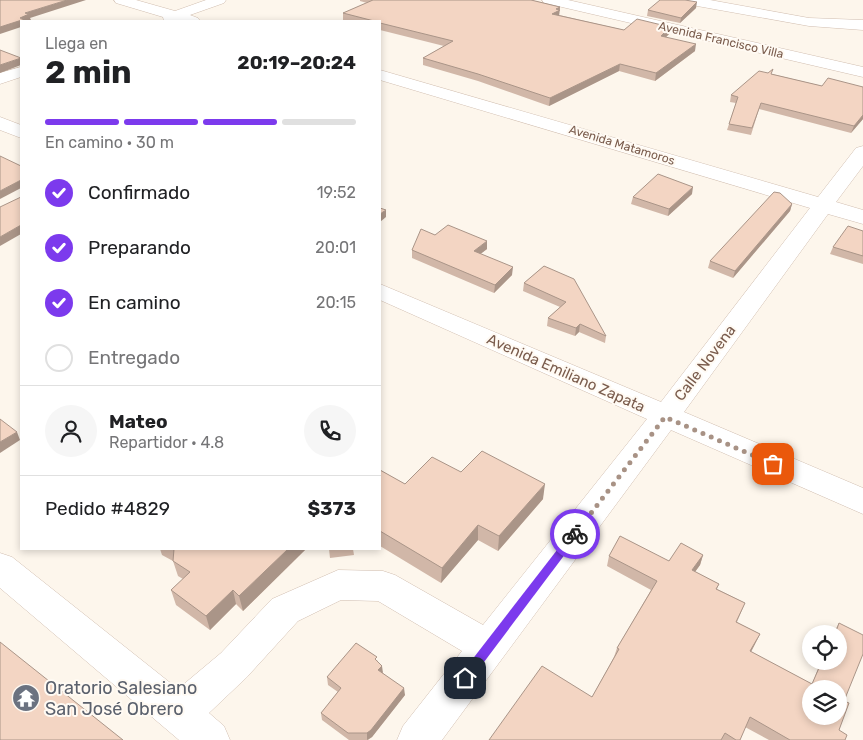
<!DOCTYPE html>
<html lang="es">
<head>
<meta charset="utf-8">
<style>
  :root { --surface:#fff; --page:#f6f6f6; --text:#202124; --muted:#757577; --line:#e0e0e0; --accent:#7c3aed }
  body { margin:0; font-family:Rubik,sans-serif; background:var(--page); color:var(--text); height:100vh; display:flex; flex-direction:column; font-size:19px; white-space:nowrap }
  * { box-sizing:border-box; margin:0 }
  p { font-size:16px; color:var(--muted) }
  .icon { flex:none; width:28px; height:28px; fill:none; stroke:currentColor; stroke-width:2; stroke-linecap:round; stroke-linejoin:round }
  .map { position:relative; flex:1; overflow:hidden }
  .details { position:absolute; left:20px; top:20px; width:361px; height:530px; display:flex; flex-direction:column; background:var(--surface); border-radius:0px; box-shadow:0 2px 8px #0003 }
  .details>* { flex:none }
  .buttons { position:absolute; left:802px; top:625px; display:grid; gap:10px }
  .buttons a { display:grid; place-items:center; width:45px; height:45px; border-radius:50%; background:var(--surface); box-shadow:0 2px 8px #0003; font-size:25px }
  .pin { position:absolute; display:grid; place-items:center; width:42px; height:42px; color:#fff; margin:-21px; border-radius:10px; box-shadow:0 2px 8px #0006 }
  .courier { position:absolute; display:grid; place-items:center; width:50px; height:50px; margin:-25px; border:4px solid #7c3aed; border-radius:50%; background:#fff; color:#222; box-shadow:0 1px 6px #0007 }
  .head em { font-style:normal; font-weight:700 }
  .head div { display:flex; flex-direction:column-reverse }
  .head { display:flex; align-items:center; justify-content:space-between; height:85px; padding:0 25px }
  h1 { font-size:32px; font-weight:700; line-height:38px }
  .bar { display:grid; grid-template-columns:repeat(4,1fr); gap:8px 5px; align-content:center; height:60px; padding:0 25px }
  .bar i { height:6px; border-radius:4px; background:var(--line) }
  .bar .on { background:var(--accent) }
  .bar p { grid-column:span 4 }
  .line { display:flex; align-items:center; gap:12px; padding:0 25px; border-top:1px solid var(--line) }
  .line div { flex:1 }
  .round { display:grid; place-items:center; flex:none; width:52px; height:52px; border-radius:26px; background:var(--page) }
  ol { padding:0 25px; list-style:none }
  li { display:flex; align-items:center; gap:15px; height:55px }
  li p { margin-inline-start:auto }
  li .icon { padding:5px; border-radius:50%; background:var(--accent); color:#fff; stroke-width:4 }
  li:last-child { color:var(--muted) }
  li i { width:28px; height:28px; border:2px solid var(--line); border-radius:50% }
  .map>svg:first-child { display:block }
  .lines { fill:none; stroke-linecap:round; stroke-linejoin:round }
  .minor-casing { stroke:#d1beb0; stroke-width:1 }
  .minor { fill:#fff; fill-rule:evenodd }
  .wall { fill:#d1b7a8 }
  .shaded-wall { fill:#aa9588 }
  .building { fill:#f3d5c3; stroke:#aa9588; fill-rule:evenodd }
  .route { fill:#7c3aed }
  .done { stroke:#a89285; stroke-width:5; stroke-dasharray:0 9 }
  .labels { text-anchor:middle; stroke-width:4; stroke-linejoin:round; paint-order:stroke }
  .far-street-label { font-size:12px; fill:#7a5c4d; stroke:#fffaf3 }
  .street-label { font-size:15px; fill:#7a5c4d; stroke:#fffaf3 }
  .near-worship-label { font-size:18px; fill:#5b616d; stroke:#fffaf3; text-anchor:start }
</style>
</head>
<body>
<div class="map">
<svg width="863" height="740" viewBox="0 0 863 740">
  <rect width="100%" height="100%" fill="#fdf6ec"/>
  <g class="lines">
    <g class="minor-casing">
      <g id="minor">
        <polygon points="114,0 136,0 175,11 206,0 226,0 224,3 190,15 198,18 200,21 164,21 163,17 116,3"/>
        <polygon points="542,0 568,0 863,67 863,77 549,4 544,3"/>
        <polygon points="679,0 710,0 809,18 863,20 863,30 809,26 686,4 681,3"/>
        <polygon points="21,67 21,77 0,84 0,73"/>
        <polygon points="380,70 818,197 856,148 863,146 863,166 836,202 863,210 863,224 828,214 684,412 863,488 863,514 671,430 442,740 397,740 403,726 462,651 378,601 341,600 298,621 247,677 209,713 224,726 230,740 179,740 0,588 0,553 12,557 178,689 221,653 272,599 338,570 383,571 395,575 483,625 647,419 380,300 380,284 661,402 810,208 380,80"/>
        <polygon points="0,117 21,125 21,138 0,130"/>
      </g>
    </g>
    <use href="#minor" class="minor"/>
  </g>
  <g class="wall">
    <polygon points="360,0 531,0 560,7 559,15 624,30 670,27 669,34 666,37 695,51 655,81 619,71 549,106 478,81 423,65 423,58 444,46 380,30 380,21 348,21 343,20 343,13 367,3 360,1"/>
    <polygon points="696,8 680,23 647,16 648,10"/>
    <polygon points="772,74 822,86 863,87 863,119 851,133 759,109 751,135 727,130 736,103 730,102 731,95"/>
    <polygon points="692,194 668,216 631,204 633,197"/>
    <polygon points="792,204 790,211 733,278 708,268 710,261"/>
    <polygon points="863,231 863,264 830,254 833,247"/>
    <polygon points="435,235 487,249 480,254 512,275 494,293 412,258 412,250"/>
    <polygon points="544,266 606,336 605,343 579,332 575,336 547,326 548,318 560,307 523,291 524,283"/>
    <polygon points="380,470 405,484 461,472 543,499 498,551 478,540 441,583 380,546"/>
    <polygon points="160,549 306,549 243,611 236,604 210,630 176,605 171,590 183,579 178,576 173,561 162,555"/>
    <polygon points="329,549 353,549 354,555 330,558"/>
    <polygon points="703,555 700,565 695,572 719,584 717,589 745,603 737,622 760,634 751,652 812,684 821,661 839,661 839,634 833,634 839,623 844,701 839,730 845,740 769,740 745,727 740,740 489,740 592,697 614,657 617,648 651,590 607,566 609,556 669,561"/>
    <polygon points="377,660 383,673 405,695 372,737 368,740 349,740 322,720 321,713 338,692 328,685 327,677"/>
  </g>
  <g class="shaded-wall">
    <polygon points="67,0 86,0 30,18 31,20 28,21 21,21 21,27 0,34 0,27 20,18 25,13"/>
    <polygon points="697,2 696,8 680,23 681,18"/>
    <polygon points="560,7 559,16 552,14 556,9"/>
    <polygon points="670,27 669,34 660,43 661,36"/>
    <polygon points="696,44 695,51 655,81 656,73"/>
    <polygon points="21,58 21,65 0,73 0,65"/>
    <polygon points="620,64 619,71 549,106 550,98"/>
    <polygon points="863,115 863,119 851,133 854,126"/>
    <polygon points="21,180 21,188 0,199 0,191"/>
    <polygon points="693,187 692,194 668,216 669,209"/>
    <polygon points="792,204 790,211 733,278 735,271"/>
    <polygon points="386,210 386,217 380,222 380,214"/>
    <polygon points="21,225 21,234 0,246 0,237"/>
    <polygon points="487,241 487,249 474,259 474,251"/>
    <polygon points="513,267 512,275 494,293 495,285"/>
    <polygon points="580,324 579,332 575,336 576,328"/>
    <polygon points="17,432 20,440 0,453 0,442"/>
    <polygon points="545,484 543,499 498,551 499,536"/>
    <polygon points="478,525 478,540 441,583 442,568"/>
    <polygon points="288,549 306,549 243,611 239,596"/>
    <polygon points="703,555 700,565 689,580 692,570"/>
    <polygon points="233,590 236,604 210,630 206,616"/>
    <polygon points="760,634 755,644 746,661 750,651"/>
    <polygon points="382,666 383,673 378,670"/>
    <polygon points="404,688 405,695 372,737 367,740 367,733"/>
  </g>
  <g class="building">
    <polygon points="0,0 67,0 25,13 29,14 20,18 25,19 0,27"/>
    <polygon points="373,0 531,0 560,7 556,9 560,10 552,14 624,30 637,19 670,27 661,36 696,44 656,73 620,64 550,98 478,74 423,58 453,41 380,23 380,21 374,21 343,13"/>
    <polygon points="660,0 685,0 697,2 681,18 648,10"/>
    <polygon points="0,50 21,58 0,65"/>
    <polygon points="773,69 771,74 822,86 828,78 863,87 863,115 854,126 761,103 752,128 729,124 738,97 731,95 759,71 768,73"/>
    <polygon points="0,156 21,166 21,180 0,191"/>
    <polygon points="658,174 693,187 669,209 633,197"/>
    <polygon points="774,192 780,193 792,204 735,271 710,261"/>
    <polygon points="21,197 21,225 0,237 0,207"/>
    <polygon points="380,208 386,210 380,214"/>
    <polygon points="448,225 487,241 474,251 513,267 495,285 412,250 421,229 435,235"/>
    <polygon points="848,226 863,231 863,256 833,247"/>
    <polygon points="544,266 574,279 606,336 580,324 576,328 548,318 566,302 524,283"/>
    <polygon points="0,419 17,432 0,442"/>
    <polygon points="482,451 545,484 499,536 478,525 442,568 380,531 380,470 405,484 432,457 461,472"/>
    <path d="M620,536l49,25 12,-18 22,12 -11,15 27,14 -3,5 29,14 -9,19 24,12 -10,17 62,33 10,-23h17v-27h-4l4,-11 24,12v19l-19,47 5,2 -10,27 8,5 -2,5h-55l-40,-23 -10,23h-4l-11,-7 -4,7h-232l53,-74 50,31 27,-48 -2,-1 40,-67 -48,-25zM811,689h28v27h-28z"/>
    <polygon points="173,549 288,549 239,596 233,590 206,616 171,590 190,572 173,561 174,549"/>
    <polygon points="0,642 123,740 0,740"/>
    <polygon points="356,643 377,657 375,659 382,666 378,670 404,688 371,730 367,733 348,733 321,713 341,688 327,677"/>
  </g>
  <polygon class="route" points="575,531 578,532 578,537 469,682 465,683 461,682 459,678 461,674 571,532"/>
  <g class="lines">
    <polyline class="done" points="575,534 665,417 773,464"/>
  </g>
  <defs>
    <g id="temple-disc" transform="scale(1.4375)"><circle r="9.5" fill="#6b7280" stroke="#fffaf3"/><path d="M0-6L5-2H3V0L6.5 2.5H4V6H1.5V3h-3V6H-4V2.5H-6.5L-3 0V-2H-5Z" fill="#fff"/></g>
  </defs>
  <g fill-rule="evenodd">
    <use href="#temple-disc" x="26" y="698"/>
  </g>
  <g class="labels">
    <g class="far-street-label">
      <text transform="translate(721 40) rotate(13)" y="4">Avenida Francisco Villa</text>
      <text transform="translate(622 145) rotate(17)" y="4">Avenida Matamoros</text>
    </g>
    <g class="street-label">
      <text transform="translate(705 363) rotate(-53)" y="5">Calle Novena</text>
      <text transform="translate(566 373) rotate(24)" y="5">Avenida Emiliano Zapata</text>
    </g>
    <g class="near-worship-label">
      <text x="45" y="694">Oratorio Salesiano<tspan x="45" dy="21">San José Obrero</tspan></text>
    </g>
  </g>
</svg>
<div class="buttons">
<a><svg class="icon" aria-label="locate" viewBox="0 0 24 24"><circle cx="12" cy="12" r="6"/><path d="M12 2v4M12 18v4M2 12h4M18 12h4"/></svg></a>
<a><svg class="icon" aria-label="layers" viewBox="0 0 24 24"><path d="M12 4l9 5-9 5-9-5zM3 14l9 5 9-5"/></svg></a>
</div>
<div class="pin" style="left:773px;top:464px;background:#ea580c"><svg class="icon" aria-label="bag" viewBox="0 0 24 24"><path d="M5 8h14l-1 12H6zM9 8a3 3 0 0 1 6 0"/></svg></div>
<div class="pin" style="left:465px;top:678px;background:#1f2937"><svg class="icon" aria-label="home" viewBox="0 0 24 24"><path d="M3 11l9-7 9 7M6 9v11h12V9"/></svg></div>
<div class="courier" style="left:575px;top:534px"><svg class="icon" aria-label="bike" viewBox="0 0 24 24"><circle cx="6" cy="16" r="4"/><circle cx="18" cy="16" r="4"/><path d="M6 16l4-8h5l3 8M10 8l3 8H6M13 5h3"/></svg></div>
<section class="details">
<div class="head"><div><h1>2 min</h1><p>Llega en</p></div><em>20:19–20:24</em></div>
<div class="bar"><i class="on"></i><i class="on"></i><i class="on"></i><i></i><p>En camino · 30 m</p></div>
<ol>
<li><svg class="icon" aria-label="check" viewBox="0 0 24 24"><path d="M5 12l5 5 9-10"/></svg>Confirmado<p>19:52</p></li>
<li><svg class="icon" aria-label="check" viewBox="0 0 24 24"><path d="M5 12l5 5 9-10"/></svg>Preparando<p>20:01</p></li>
<li><svg class="icon" aria-label="check" viewBox="0 0 24 24"><path d="M5 12l5 5 9-10"/></svg>En camino<p>20:15</p></li>
<li><i></i>Entregado</li>
</ol>
<div class="line" style="height:90px"><a class="round"><svg class="icon" aria-label="person" viewBox="0 0 24 24"><circle cx="12" cy="8" r="4"/><path d="M4 21q1-7 8-7t8 7"/></svg></a><div><b>Mateo</b><p>Repartidor · 4.8</p></div><a class="round"><svg class="icon" aria-label="phone" viewBox="0 0 24 24"><path d="M5 4h4l2 5-3 2q2 4 5 5l2-3 5 2v4C11 20 4 13 5 4z"/></svg></a></div>
<div class="line" style="height:65px"><div>Pedido #4829</div><b>$373</b></div>
</section>
</div>
</body>
</html>
